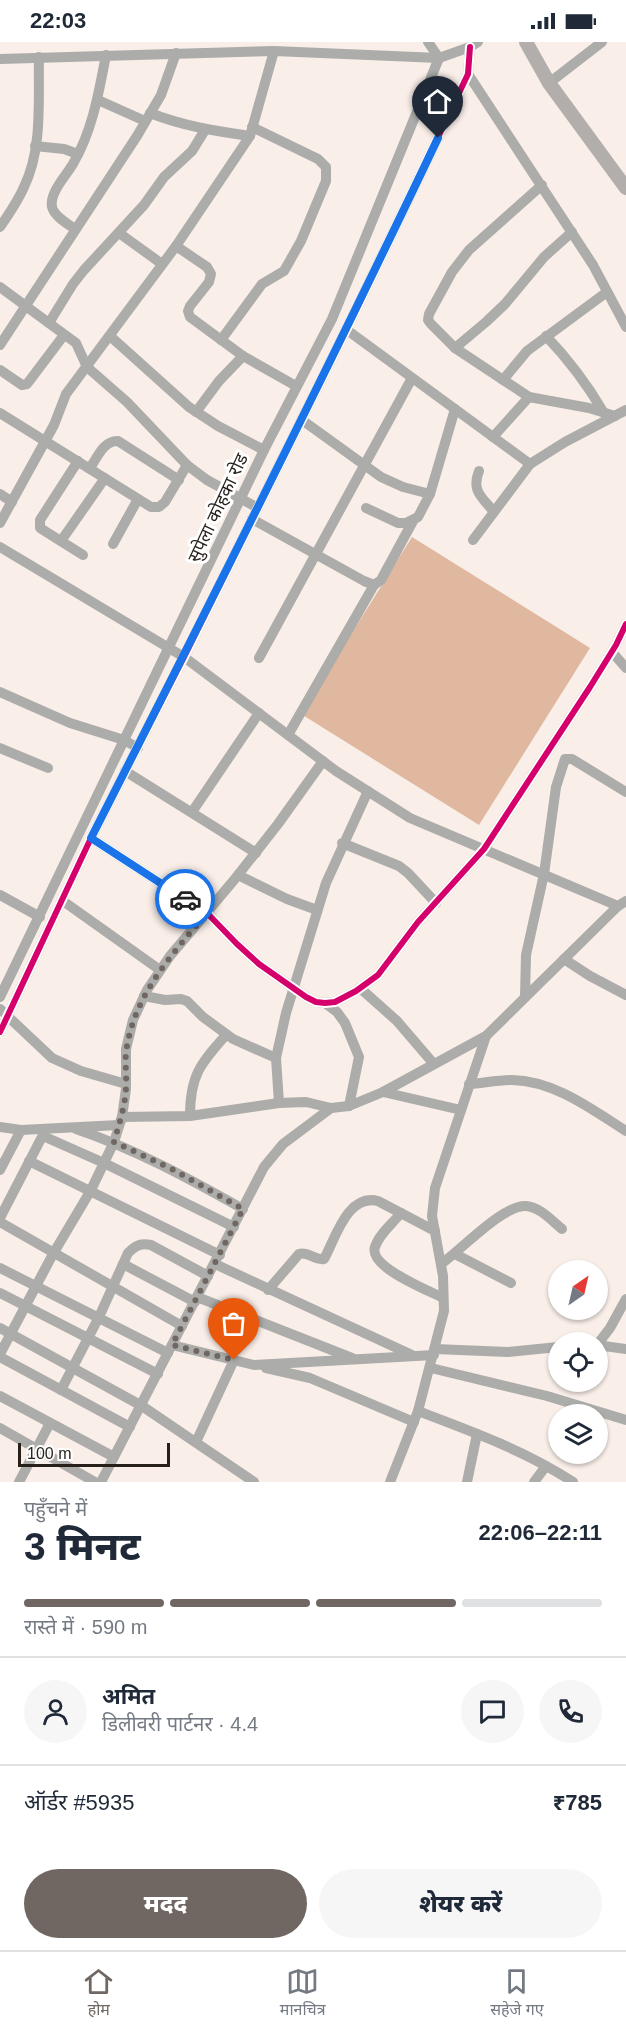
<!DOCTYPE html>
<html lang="hi">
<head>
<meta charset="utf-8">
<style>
  :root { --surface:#fff; --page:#f6f6f7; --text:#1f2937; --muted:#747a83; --line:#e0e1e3; --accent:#706762 }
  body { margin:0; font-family:Arial,"Noto Sans Devanagari",sans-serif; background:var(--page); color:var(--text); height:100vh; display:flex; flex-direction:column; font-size:22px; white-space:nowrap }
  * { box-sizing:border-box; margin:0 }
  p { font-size:20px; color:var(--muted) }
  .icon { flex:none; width:33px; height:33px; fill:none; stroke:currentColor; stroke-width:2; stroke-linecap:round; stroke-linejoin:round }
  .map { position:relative; height:1440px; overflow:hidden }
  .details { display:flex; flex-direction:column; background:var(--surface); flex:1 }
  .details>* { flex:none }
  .needle { width:39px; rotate:34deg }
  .tools { position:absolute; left:548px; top:1218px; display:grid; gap:12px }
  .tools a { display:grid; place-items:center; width:60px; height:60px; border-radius:50%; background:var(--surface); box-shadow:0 2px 4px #0004; font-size:30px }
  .scale { position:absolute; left:18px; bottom:15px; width:152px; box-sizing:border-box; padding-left:6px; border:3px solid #271f1a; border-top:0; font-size:16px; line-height:21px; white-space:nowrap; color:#271f1a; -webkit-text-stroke:4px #fff; paint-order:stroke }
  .pin { position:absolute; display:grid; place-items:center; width:51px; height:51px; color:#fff; margin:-62px -26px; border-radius:50% 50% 50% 0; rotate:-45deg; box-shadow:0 0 6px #0007 }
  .pin .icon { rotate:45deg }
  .courier { position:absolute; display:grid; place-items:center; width:60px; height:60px; margin:-30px; border:4px solid #1a73e8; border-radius:50%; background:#fff; color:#222; box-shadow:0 2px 8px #0007 }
  .headline em { font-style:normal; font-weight:800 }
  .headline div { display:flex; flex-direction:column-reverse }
  .headline { display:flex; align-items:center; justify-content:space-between; height:102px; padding:0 24px }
  h1 { font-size:39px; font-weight:800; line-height:45px }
  .bar { display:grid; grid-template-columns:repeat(4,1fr); gap:9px 6px; align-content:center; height:72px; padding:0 24px }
  .bar i { height:8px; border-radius:4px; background:var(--line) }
  .bar .current { background:var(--accent) }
  .bar p { grid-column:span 4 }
  .line { display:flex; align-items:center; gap:15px; padding:0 24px; border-top:2px solid var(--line) }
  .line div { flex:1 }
  .round { display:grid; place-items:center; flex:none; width:63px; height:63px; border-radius:32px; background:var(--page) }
  .cta { display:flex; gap:12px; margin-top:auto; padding:12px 24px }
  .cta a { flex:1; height:69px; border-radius:36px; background:var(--accent); color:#fff; font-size:24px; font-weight:800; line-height:69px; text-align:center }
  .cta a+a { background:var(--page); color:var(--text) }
  .status { display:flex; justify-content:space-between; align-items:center; height:42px; padding:0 30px; background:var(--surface); direction:ltr }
  .status svg { height:16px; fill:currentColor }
  .tab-bar { display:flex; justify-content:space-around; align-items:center; height:84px; border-top:2px solid var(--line); background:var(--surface); font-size:16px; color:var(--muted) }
  .tab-bar a { display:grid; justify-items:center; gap:3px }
  .tab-bar .current { color:var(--accent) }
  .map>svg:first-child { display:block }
  .water { fill:#e0b8a0 }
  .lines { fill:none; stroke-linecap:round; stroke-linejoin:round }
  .minor { stroke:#acacaa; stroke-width:10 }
  .major { stroke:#b2aeac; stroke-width:14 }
  .cycleway-casing { stroke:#fff; stroke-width:10 }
  .cycleway { stroke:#d6006c; stroke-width:6 }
  .done { stroke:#706762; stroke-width:6; stroke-dasharray:0 10.8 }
  .route { stroke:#1a73e8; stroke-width:8 }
  .labels { text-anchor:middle; stroke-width:6; stroke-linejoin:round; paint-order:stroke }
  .street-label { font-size:18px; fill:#271f1a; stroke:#fff }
</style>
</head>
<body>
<div class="status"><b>22:03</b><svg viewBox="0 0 49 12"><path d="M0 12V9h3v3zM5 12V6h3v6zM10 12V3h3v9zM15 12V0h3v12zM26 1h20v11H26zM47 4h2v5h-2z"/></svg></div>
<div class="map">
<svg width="626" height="1440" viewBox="0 0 626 1440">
  <rect width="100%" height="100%" fill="#f9eee8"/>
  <polygon class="water" points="412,495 590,606 479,783 301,672"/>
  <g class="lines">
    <g class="minor">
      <polyline points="428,0 439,16"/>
      <polyline points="0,17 274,9 439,16 470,5 478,0"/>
      <polyline points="468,32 593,223 626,285"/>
      <polyline points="549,41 602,0"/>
      <polyline points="98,58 145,79"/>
      <path d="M150,71c33,13 65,18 100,23"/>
      <polyline points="35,104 64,107 78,112"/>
      <polyline points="542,143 469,208 452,230 429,272 428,278 431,282 455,306 529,355 589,366 615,374"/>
      <path d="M0,185c9,-13 18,-26 24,-40 19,-39 14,-88 15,-130"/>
      <path d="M75,187c-7,-5 -21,-13 -23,-22 -3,-15 16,-33 22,-45 19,-33 25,-71 32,-107"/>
      <polyline points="119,191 162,222"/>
      <polyline points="176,204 207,225 211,232 209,240 190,264 188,269 190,275 243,314 296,344"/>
      <polyline points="0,245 76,301 87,325 127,360 187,423 207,438 258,466"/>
      <polyline points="49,281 73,242 84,228 144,163 164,135 192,109 205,88"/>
      <polyline points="347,288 530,422"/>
      <polyline points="110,294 189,365 218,384 264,408"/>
      <path d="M546,294c23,24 41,48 58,77"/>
      <polyline points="221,298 262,242 284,229 301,199 326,139 326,125 318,117 252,85"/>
      <polyline points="0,303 137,94 161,53 176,11"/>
      <polyline points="455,306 486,280 505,262 544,215 572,190"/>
      <polyline points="0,328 22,343 27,342 64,293"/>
      <polyline points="503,338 527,309 607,250"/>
      <polyline points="196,370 219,339 243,314"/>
      <polyline points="0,371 151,465 159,465 165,460 187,423"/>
      <polyline points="302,378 381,435 403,445 430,452"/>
      <polyline points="493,395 529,355"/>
      <polyline points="78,419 40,478 40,486 83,513"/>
      <path d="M90,426c7,-10 14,-28 28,-27l61,39"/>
      <path d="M479,429c-8,20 3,26 15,41"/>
      <polyline points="0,452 12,460"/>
      <polyline points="366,466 398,481 406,481 418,475 430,452 455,367"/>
      <polyline points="252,477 364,539 374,543 381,538 413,479"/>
      <polyline points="0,481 54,383 66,352 176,204 250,94 274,9"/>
      <polyline points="473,498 530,422 565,400 626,368"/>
      <polyline points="61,499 105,436"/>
      <polyline points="113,502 138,457"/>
      <polyline points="0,505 184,615 336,729 410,776 618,864 626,859"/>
      <polyline points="612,610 626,626"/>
      <polyline points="259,616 412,336"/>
      <polyline points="0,650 70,681 124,698 138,706"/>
      <polyline points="288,693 374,543"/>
      <polyline points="0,706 48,726"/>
      <polyline points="125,729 256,811"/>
      <polyline points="192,770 259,671"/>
      <polyline points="91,796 207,871 237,902 259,922 306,955 316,960 325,961 335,960 356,949 378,933 418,880 484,807 590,645 616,603 626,582"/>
      <polyline points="342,801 399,824 408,831 436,861"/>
      <polyline points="238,833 287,857 317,868"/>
      <polyline points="0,853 40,875"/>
      <polyline points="63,859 160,928"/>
      <polyline points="564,917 590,934 626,953"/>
      <polyline points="360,946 397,979 433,1021"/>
      <polyline points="144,954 165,958 181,957 187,959 203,975 233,997 276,1016"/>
      <polyline points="0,955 264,408 332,277 439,16"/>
      <polyline points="525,955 526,913 544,832 556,745 565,717 572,717 626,750"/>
      <polyline points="325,961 337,970 345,981 359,1015 349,1064"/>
      <polyline points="0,967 52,1016 81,1029 126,1042"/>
      <polyline points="0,990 91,796 184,615 357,266 468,32 470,5"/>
      <path d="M469,1042c14,-1 29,-4 43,-4 43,1 79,29 114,51"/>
      <polyline points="383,1050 461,1068"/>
      <polyline points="279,1061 276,1016 286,971 326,841 368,749"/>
      <path d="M190,1074c0,-40 10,-52 36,-81"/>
      <polyline points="0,1085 21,1088 119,1083 122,1075 190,1074 279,1061 306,1060 331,1066 349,1064 383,1050 486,994 618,864"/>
      <path d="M76,1087c59,20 112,49 167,80"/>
      <polyline points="43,1094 104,1121 234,1185"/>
      <polyline points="29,1119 220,1213"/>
      <polyline points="0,1128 21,1088"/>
      <path d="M401,1171c-8,10 -22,21 -26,34 -7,20 53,43 68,51"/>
      <polyline points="0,1176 45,1089"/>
      <polyline points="0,1180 182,1284"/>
      <polyline points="455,1212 511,1241"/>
      <polyline points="123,1222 195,1260"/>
      <polyline points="215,1222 412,1313"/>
      <path d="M441,1222c19,-13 63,-60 85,-58 14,1 26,15 36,23"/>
      <polyline points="0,1226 168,1311"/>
      <path d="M268,1248l31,-36c9,-3 16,7 25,5 11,-19 23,-66 54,-58l57,30"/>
      <polyline points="0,1251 158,1332"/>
      <polyline points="197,1255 352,1316"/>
      <polyline points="0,1286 142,1364 254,1440"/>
      <polyline points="172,1303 254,1323 434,1313"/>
      <polyline points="597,1303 610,1286 626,1257"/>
      <polyline points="597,1303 626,1307"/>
      <polyline points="435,1307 508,1310 558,1305"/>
      <polyline points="0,1312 53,1212 91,1148 114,1100 122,1075 126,1047 126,1007 133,978 147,948 170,914 234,838 278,782 323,719"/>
      <polyline points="0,1315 130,1385"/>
      <polyline points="266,1326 310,1336 414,1380"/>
      <polyline points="431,1326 547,1354 626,1378"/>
      <path d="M61,1348l38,-73 29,-64c8,-8 13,-10 23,-8l57,31"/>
      <polyline points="0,1354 114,1415"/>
      <path d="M418,1369c53,20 108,40 155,71"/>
      <polyline points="0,1386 95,1440"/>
      <polyline points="196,1400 234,1318"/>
      <polyline points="19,1440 50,1381"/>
      <polyline points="101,1440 264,1125 283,1102 331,1066"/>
      <polyline points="390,1440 418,1369 444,1269 443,1234 432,1174 435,1146 486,994"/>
      <polyline points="467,1440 477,1392"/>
      <polyline points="534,1440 546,1424"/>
    </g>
    <polyline class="major" points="526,0 549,41 626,146"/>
    <g class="cycleway-casing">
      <g id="cycleway">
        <polyline points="91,796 207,871 237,902 259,922 306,955 316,960 325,961 335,960 356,949 378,933 418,880 484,807 590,645 616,603 626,582"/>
        <polyline points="0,990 91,796 184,615 357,266 468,32 470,5"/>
      </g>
    </g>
    <use href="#cycleway" class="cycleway"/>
  </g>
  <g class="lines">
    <path class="done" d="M185,857l22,14c-34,40 -71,80 -80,133 -3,14 0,28 -1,42 -1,19 -7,36 -12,54l58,27 71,40 -71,136 62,15"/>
    <path class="route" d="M185,857l-94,-61c118,-232 235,-464 347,-700"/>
  </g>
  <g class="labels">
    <g class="street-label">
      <text transform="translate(218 466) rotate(-65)" y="6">सुपेला कोहका रोड</text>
    </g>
  </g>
</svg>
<div class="tools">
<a><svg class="needle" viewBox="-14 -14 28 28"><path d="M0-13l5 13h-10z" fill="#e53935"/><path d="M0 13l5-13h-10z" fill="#747a83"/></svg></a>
<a><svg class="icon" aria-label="locate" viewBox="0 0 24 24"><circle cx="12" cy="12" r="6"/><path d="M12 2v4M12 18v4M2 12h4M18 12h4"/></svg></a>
<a><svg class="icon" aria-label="layers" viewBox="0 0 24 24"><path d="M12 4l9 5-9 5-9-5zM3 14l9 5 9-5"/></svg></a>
</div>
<div class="scale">100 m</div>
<div class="pin" style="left:234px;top:1318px;background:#ea580c"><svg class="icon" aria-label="bag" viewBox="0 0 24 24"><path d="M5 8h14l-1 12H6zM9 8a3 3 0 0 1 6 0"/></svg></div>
<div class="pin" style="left:438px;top:96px;background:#1f2937"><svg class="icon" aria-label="home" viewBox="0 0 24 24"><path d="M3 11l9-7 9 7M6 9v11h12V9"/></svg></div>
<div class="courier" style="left:185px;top:857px"><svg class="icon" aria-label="car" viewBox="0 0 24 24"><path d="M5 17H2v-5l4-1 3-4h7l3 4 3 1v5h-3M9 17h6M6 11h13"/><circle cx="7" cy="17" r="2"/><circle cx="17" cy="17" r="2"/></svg></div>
</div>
<section class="details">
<div class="headline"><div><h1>3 मिनट</h1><p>पहुँचने में</p></div><em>22:06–22:11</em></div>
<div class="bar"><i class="current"></i><i class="current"></i><i class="current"></i><i></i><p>रास्ते में · 590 m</p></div>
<div class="line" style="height:108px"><a class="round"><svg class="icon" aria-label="person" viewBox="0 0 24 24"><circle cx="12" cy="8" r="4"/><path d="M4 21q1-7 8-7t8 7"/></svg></a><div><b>अमित</b><p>डिलीवरी पार्टनर · 4.4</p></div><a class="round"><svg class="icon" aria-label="chat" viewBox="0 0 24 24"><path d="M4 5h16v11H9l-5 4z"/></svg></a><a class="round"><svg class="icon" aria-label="phone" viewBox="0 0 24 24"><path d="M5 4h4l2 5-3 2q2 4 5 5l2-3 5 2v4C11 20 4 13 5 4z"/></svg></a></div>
<div class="line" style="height:78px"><div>ऑर्डर #5935</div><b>₹785</b></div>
<div class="cta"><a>मदद</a><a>शेयर करें</a></div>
</section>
<nav class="tab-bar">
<a class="current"><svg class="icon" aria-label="home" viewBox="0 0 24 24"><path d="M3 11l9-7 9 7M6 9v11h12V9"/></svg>होम</a>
<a><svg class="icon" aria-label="map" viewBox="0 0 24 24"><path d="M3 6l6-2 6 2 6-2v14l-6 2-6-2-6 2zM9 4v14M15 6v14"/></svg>मानचित्र</a>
<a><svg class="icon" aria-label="saved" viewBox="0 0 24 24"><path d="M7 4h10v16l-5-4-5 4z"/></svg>सहेजे गए</a>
</nav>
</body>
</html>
